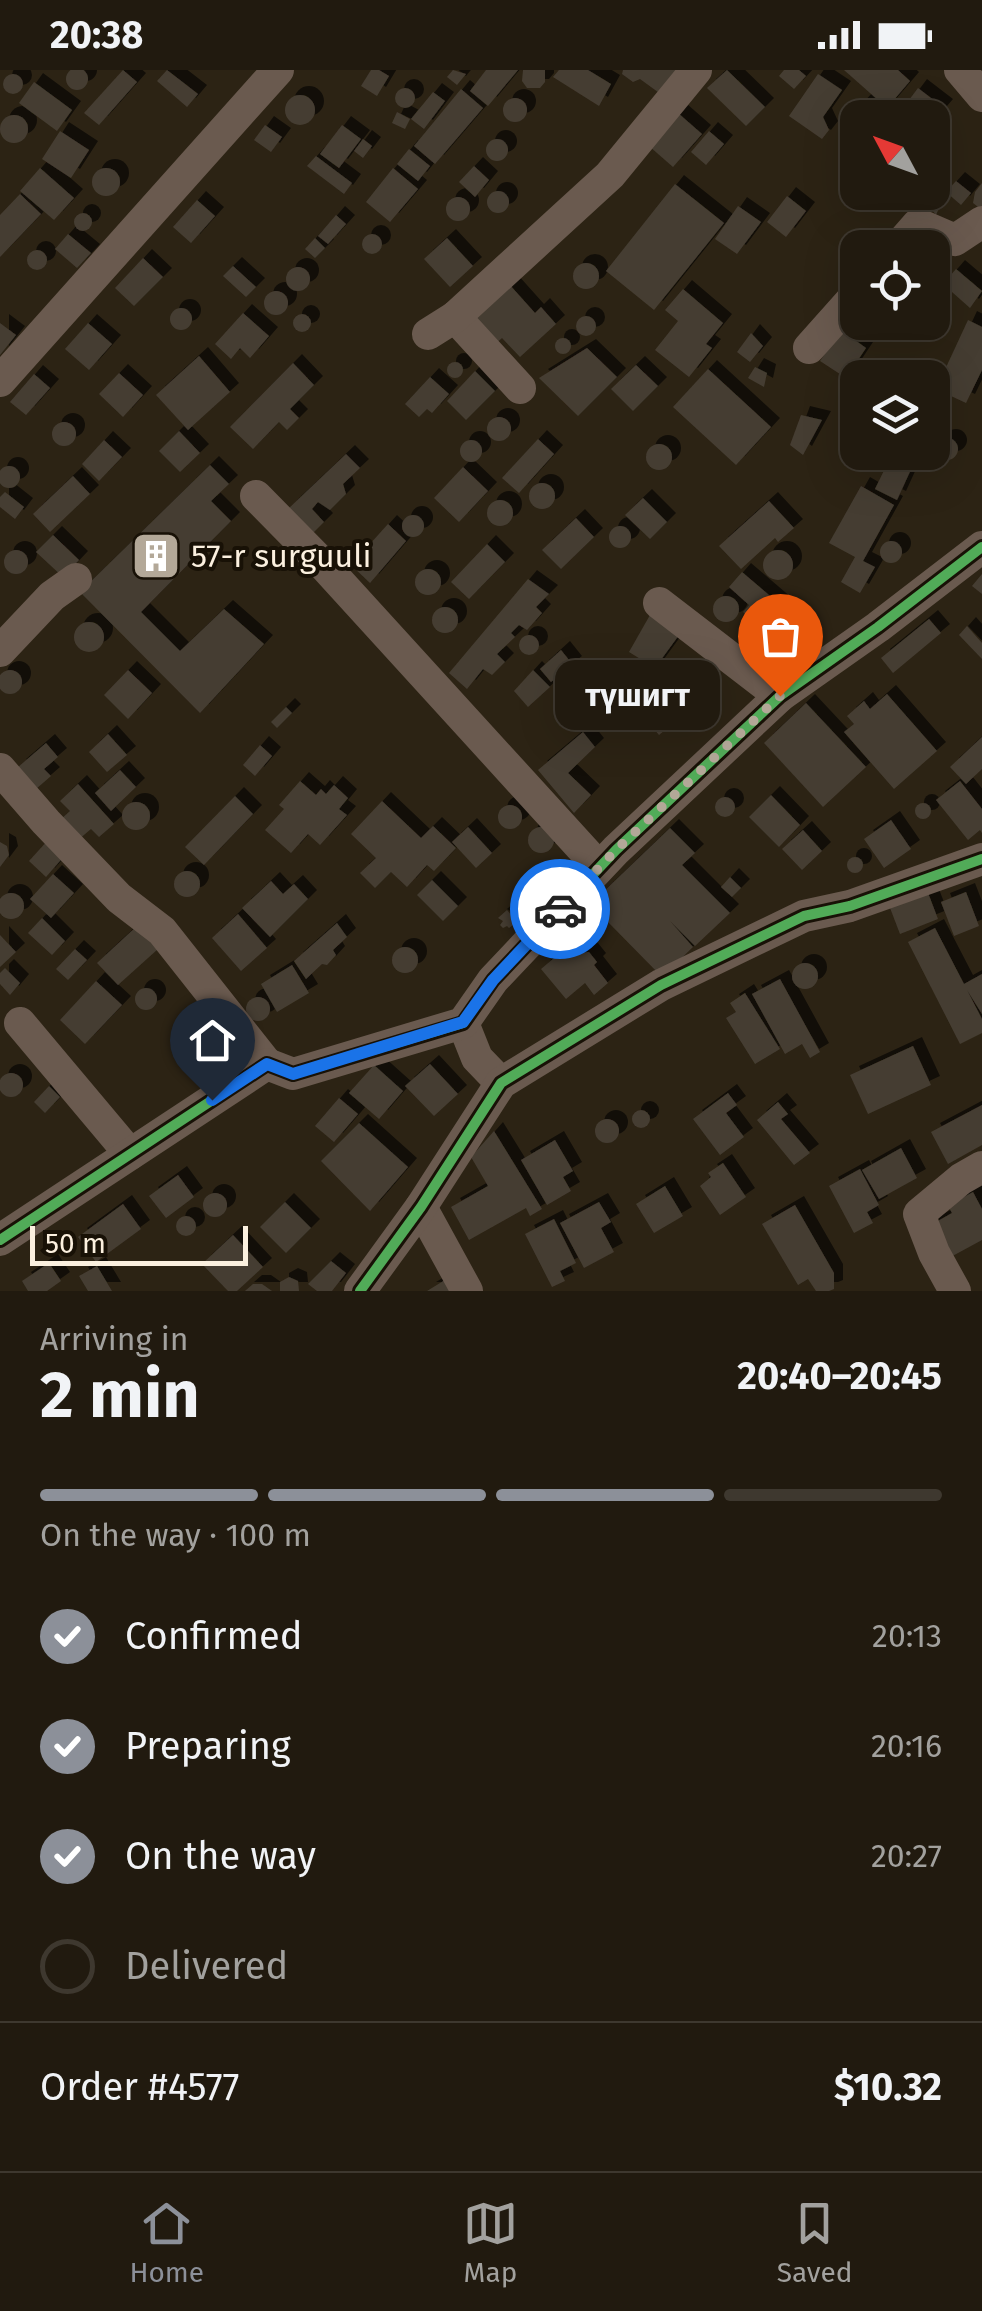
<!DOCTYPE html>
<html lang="en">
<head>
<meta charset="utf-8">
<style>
  :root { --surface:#211a0f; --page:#2d271d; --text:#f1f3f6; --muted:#a2a19e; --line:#3e382f; --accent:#8c9099 }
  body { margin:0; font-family:"Fira Sans",sans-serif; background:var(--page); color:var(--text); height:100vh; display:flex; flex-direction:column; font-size:38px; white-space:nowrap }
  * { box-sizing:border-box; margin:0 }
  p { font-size:32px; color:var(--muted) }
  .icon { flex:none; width:55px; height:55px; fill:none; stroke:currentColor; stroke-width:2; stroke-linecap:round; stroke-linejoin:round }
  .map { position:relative; height:1221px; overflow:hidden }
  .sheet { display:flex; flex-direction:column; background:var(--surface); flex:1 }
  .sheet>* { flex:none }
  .needle { width:65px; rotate:311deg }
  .fabs { position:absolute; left:840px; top:30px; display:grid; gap:20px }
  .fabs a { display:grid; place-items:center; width:110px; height:110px; border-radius:20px; background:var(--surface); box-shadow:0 10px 40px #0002,0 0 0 2px var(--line); font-size:50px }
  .scale { position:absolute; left:30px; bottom:25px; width:218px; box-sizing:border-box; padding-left:10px; border:5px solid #fbf0df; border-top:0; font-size:28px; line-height:35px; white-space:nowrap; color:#fbf0df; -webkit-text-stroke:8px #181106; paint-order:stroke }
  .pin { position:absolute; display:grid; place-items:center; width:85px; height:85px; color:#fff; margin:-102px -42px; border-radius:50% 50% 50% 0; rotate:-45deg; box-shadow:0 0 10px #0007 }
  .pin .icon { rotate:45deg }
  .courier { position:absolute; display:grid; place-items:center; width:100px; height:100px; margin:-50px; border:8px solid #1a73e8; border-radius:50%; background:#fff; color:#222; box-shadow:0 2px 12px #0007 }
  .bubble { position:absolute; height:70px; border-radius:20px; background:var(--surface); box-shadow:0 10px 40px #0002,0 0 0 2px var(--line); font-size:32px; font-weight:700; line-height:70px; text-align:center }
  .head em { font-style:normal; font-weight:700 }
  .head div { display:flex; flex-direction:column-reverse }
  .head { display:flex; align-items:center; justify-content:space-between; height:170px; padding:0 40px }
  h1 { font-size:65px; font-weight:700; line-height:75px }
  .bar { display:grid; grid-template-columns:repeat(4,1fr); gap:15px 10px; align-content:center; height:120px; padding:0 40px }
  .bar i { height:12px; border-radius:8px; background:var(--line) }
  .bar .on { background:var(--accent) }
  .bar p { grid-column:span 4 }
  .line { display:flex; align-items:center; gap:25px; padding:0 40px; border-top:2px solid var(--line) }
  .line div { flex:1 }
  ol { padding:0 40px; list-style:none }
  li { display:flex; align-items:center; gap:30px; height:110px }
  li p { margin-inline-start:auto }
  li .icon { padding:10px; border-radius:50%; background:var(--accent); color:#fff; stroke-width:4 }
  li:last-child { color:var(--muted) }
  li i { width:55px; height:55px; border:5px solid var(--line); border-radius:50% }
  .status { display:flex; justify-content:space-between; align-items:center; height:70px; padding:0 50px; background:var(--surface); direction:ltr }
  .status svg { height:28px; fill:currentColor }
  .tab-bar { display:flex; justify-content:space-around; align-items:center; height:140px; border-top:2px solid var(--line); background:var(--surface); font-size:28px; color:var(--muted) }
  .tab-bar a { display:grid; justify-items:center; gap:5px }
  .tab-bar .on { color:var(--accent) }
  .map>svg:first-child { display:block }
  .building { fill:#453d32; filter:url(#shadow) }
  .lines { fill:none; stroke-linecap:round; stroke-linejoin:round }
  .minor { stroke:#6a5a4f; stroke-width:32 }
  .cycleway-casing { stroke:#181106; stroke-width:16 }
  .cycleway { stroke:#51ab58; stroke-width:10 }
  .done { stroke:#b3a898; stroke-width:10; stroke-dasharray:0 18 }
  .route { stroke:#1a73e8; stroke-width:12 }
  .labels { text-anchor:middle; stroke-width:8; stroke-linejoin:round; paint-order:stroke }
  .poi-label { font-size:32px; fill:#fbf0df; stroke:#181106; text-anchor:start }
</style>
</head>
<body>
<div class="status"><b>20:38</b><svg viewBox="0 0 49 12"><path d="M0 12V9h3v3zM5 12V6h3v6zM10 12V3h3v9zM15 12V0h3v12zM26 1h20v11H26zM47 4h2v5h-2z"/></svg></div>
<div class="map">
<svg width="982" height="1221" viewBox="0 0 982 1221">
  <defs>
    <filter id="shadow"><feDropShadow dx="9" dy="-9" stdDeviation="0" flood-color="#0009"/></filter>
  </defs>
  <rect width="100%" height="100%" fill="#2c2314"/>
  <g class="building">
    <circle cx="77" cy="9" r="11"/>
    <polygon points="123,0 137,12 99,55 84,43"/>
    <polygon points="167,0 198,24 187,37 157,11"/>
    <polygon points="371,0 379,0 389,6 377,26 361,16"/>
    <polygon points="453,0 466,4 457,15 447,7"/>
    <polygon points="486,0 518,0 488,36 470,21"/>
    <polygon points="523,0 545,0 545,12 540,18 527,18 522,11"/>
    <polygon points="559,0 588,0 611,14 599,36 553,7"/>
    <polygon points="623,0 680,0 662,25 640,9 633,12 622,4"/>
    <polygon points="727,0 765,37 746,56 707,18"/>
    <polygon points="784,0 799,0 806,6 794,19 779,6"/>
    <polygon points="844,0 898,0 910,11 887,38"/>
    <polygon points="818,4 842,20 823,47 829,60 822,69 789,46"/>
    <circle cx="13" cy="14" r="10"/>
    <polygon points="34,12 72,40 57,61 19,33"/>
    <circle cx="405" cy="28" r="10"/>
    <polygon points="918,18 944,38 932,52 932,48 915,48 903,38"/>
    <polygon points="461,19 483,38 435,94 414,76"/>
    <polygon points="433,22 445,31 424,59 411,49"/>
    <circle cx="300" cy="40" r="15"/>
    <circle cx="515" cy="40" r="12"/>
    <polygon points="866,29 879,41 873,48 858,48 858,53 850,46"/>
    <polygon points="397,42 410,49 405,59 392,53"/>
    <polygon points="678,43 702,64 673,97 649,76"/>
    <circle cx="14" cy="59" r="14"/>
    <polygon points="265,55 282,67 271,82 254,70"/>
    <polygon points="342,55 361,69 339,98 320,84"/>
    <polygon points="60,61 89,80 71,108 42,89"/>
    <polygon points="709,61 724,74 706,95 691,82"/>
    <circle cx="497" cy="80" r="11"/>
    <polygon points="363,69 372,76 363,88 354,81"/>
    <polygon points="409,79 430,96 418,111 397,94"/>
    <polygon points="316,86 352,113 344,124 307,96"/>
    <polygon points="474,96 489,110 475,127 459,112"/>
    <circle cx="106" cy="112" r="14"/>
    <polygon points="40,98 74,128 54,150 20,121"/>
    <polygon points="393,98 418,119 390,152 366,132"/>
    <polygon points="956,111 971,123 961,135 946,122"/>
    <polygon points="932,113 944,127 936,145 918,122 932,122"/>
    <polygon points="982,113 982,140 973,133 975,122"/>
    <polygon points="675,114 724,153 654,240 606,201"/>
    <circle cx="498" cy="132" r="11"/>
    <polygon points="20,124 41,144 0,187 0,145"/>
    <polygon points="787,126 806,141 786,167 767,152"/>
    <circle cx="458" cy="139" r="12"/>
    <polygon points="197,130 215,146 191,173 173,157"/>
    <polygon points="738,136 761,152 737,184 715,169"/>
    <circle cx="83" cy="152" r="9"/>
    <polygon points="336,145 346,154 328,174 318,166"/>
    <circle cx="372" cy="174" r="10"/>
    <polygon points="68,164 91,183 77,198 55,179"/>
    <polygon points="315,168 325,178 315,188 305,179"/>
    <polygon points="447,168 473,196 450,217 424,189"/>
    <circle cx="37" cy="190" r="10"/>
    <polygon points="143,188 163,207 134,236 115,218"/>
    <circle cx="586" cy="206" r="13"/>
    <polygon points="233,196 256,217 246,227 223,206"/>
    <circle cx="298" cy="209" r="12"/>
    <polygon points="956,199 982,221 970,238 943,214"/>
    <polygon points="509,214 535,243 541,237 556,254 520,287 502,268 492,277 468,251"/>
    <polygon points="683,219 723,253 706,274 712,278 689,307 655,280 678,251 665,240"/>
    <circle cx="276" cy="233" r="12"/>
    <circle cx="181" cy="249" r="11"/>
    <polygon points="243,243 269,266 250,288 240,278 231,289 215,274"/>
    <circle cx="302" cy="253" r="9"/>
    <circle cx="586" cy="256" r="10"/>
    <polygon points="968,250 982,257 982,300 966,333 936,319"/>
    <polygon points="0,253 16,265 0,285"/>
    <polygon points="88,253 112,274 89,300 65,279"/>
    <polygon points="841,260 866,278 846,308 820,291"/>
    <polygon points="751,263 763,276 750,292 737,282"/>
    <circle cx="563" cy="276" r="8"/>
    <polygon points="587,278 617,307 578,346 539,308"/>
    <polygon points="199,286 230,322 188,360 156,325"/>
    <circle cx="455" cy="300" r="8"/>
    <polygon points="293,293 314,315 290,339 299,348 287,360 279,352 253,379 230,357"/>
    <polygon points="636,295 658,316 633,341 611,319"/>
    <polygon points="755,297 767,303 764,317 748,308"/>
    <polygon points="708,299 771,357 736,395 673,337"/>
    <polygon points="475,301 495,321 466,350 447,331"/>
    <polygon points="119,303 143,325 123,347 99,324"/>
    <polygon points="34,304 50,318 26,345 10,332"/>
    <polygon points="430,307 449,324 432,343 427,339 419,347 405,334"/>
    <polygon points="801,345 822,350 803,385 790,375"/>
    <circle cx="499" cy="359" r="12"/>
    <circle cx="64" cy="364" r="12"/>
    <polygon points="179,361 200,383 180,402 159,381"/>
    <circle cx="947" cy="379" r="11"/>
    <polygon points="538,369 554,384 519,423 502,408"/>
    <circle cx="471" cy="381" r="11"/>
    <polygon points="104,370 122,387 99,411 82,394"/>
    <circle cx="659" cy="387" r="13"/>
    <polygon points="893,382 919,382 897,430 875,419"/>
    <polygon points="346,384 360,398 343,414 346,424 330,440 318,432 312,439 324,452 312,464 288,439"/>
    <polygon points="210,395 229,414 211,431 231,451 141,542 180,581 224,539 264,574 200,643 80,522"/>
    <circle cx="9" cy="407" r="11"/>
    <polygon points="463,397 488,421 459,452 434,428"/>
    <polygon points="73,406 90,424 50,462 33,444"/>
    <circle cx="542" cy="426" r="13"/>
    <polygon points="861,416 894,435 863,491 875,497 860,523 841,512 855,487 829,473"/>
    <polygon points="5,422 24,437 15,449 0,437 0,427"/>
    <polygon points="643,428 667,452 650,469 625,445"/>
    <circle cx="500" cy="443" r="13"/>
    <polygon points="769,431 794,458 778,472 775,468 741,499 719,476"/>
    <circle cx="413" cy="456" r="11"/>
    <polygon points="576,448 594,467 561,499 542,480"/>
    <polygon points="388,454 406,471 370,513 351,495"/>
    <circle cx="620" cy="467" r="11"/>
    <polygon points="53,465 79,490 63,507 36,482"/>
    <circle cx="891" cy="482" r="11"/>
    <polygon points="487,474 505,492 469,529 451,512"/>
    <circle cx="16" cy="492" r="12"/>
    <circle cx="778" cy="495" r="15"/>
    <circle cx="428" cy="512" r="13"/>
    <polygon points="742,502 790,543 778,557 762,543 754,552 743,542 749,535 729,517"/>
    <polygon points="982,504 982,524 972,516"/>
    <polygon points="528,509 549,524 536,537 542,543 527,560 519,555 511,563 515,567 497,584 505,592 492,605 483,599 467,619 449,603"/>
    <circle cx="726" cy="539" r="13"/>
    <circle cx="445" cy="550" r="13"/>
    <polygon points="650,545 682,561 655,598 629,582"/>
    <polygon points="929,549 941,563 893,603 881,588"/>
    <circle cx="89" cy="567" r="15"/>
    <polygon points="967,556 982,573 982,589 959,565"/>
    <circle cx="529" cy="575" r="10"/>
    <polygon points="561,580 573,595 551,612 540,599"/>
    <circle cx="10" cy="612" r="12"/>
    <polygon points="128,600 152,623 128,649 104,625"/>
    <polygon points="533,600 550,617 528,637 514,621"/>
    <polygon points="649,619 677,650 659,665 632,633"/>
    <polygon points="887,624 937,681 894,719 844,662 854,654 847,646 864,631 870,639"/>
    <polygon points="806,633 866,697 823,737 764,673"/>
    <polygon points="286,637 292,643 277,658 271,652"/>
    <polygon points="583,662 595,677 568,703 591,725 574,743 538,700"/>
    <polygon points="108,664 127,685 107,702 89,682"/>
    <polygon points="982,667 982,699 966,714 950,697"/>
    <polygon points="46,673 58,687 44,699 51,706 36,719 17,698"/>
    <polygon points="260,675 272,686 255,706 243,695"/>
    <polygon points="120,700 136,717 111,741 95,723"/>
    <polygon points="300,711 316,725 321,719 326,724 334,715 348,728 339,739 347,745 320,775 308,764 291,783 265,760 284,739 279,735"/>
    <polygon points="960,711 982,739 982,763 980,760 968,770 936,730"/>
    <polygon points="78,714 114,754 99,767 91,759 78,770 60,750 70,741 60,731"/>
    <polygon points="771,725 800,755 779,777 749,747"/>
    <polygon points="235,726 253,744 204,795 185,777"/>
    <circle cx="725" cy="737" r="10"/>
    <polygon points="382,731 421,768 433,756 456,778 434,801 427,795 407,817 391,802 375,818 360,803 376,788 351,764"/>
    <circle cx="136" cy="746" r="14"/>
    <circle cx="923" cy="741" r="8"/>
    <circle cx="510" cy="747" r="12"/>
    <polygon points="891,750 911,779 884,798 864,769"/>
    <polygon points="468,757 492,783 476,798 452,772"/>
    <circle cx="541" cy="770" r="13"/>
    <polygon points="670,758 695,783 682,795 730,843 695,876 670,851 693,877 662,907 606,850 591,865 576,848"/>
    <polygon points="803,760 822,781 802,800 782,779"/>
    <polygon points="49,769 66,784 46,807 29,791"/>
    <polygon points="0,772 7,776 9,785 0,797"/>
    <circle cx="855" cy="795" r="8"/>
    <circle cx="187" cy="814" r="13"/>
    <polygon points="53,804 74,823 51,848 30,829"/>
    <polygon points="730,807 741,818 732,827 721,817"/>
    <polygon points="432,810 458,836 443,851 417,825"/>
    <polygon points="271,811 283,824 294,814 308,829 270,867 242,838"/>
    <polygon points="925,815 938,849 900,864 887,830"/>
    <polygon points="966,822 979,856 954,866 941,832"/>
    <circle cx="11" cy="836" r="13"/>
    <polygon points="507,840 517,852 509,858 507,856 503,858 500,855 503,851 498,848"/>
    <polygon points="238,844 267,878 241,901 212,868"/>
    <polygon points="42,848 65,871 52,885 28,863"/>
    <polygon points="337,853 347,867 333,880 336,885 327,895 322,894 306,909 294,891"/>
    <polygon points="137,856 158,879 118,915 97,893"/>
    <polygon points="935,858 964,914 982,904 982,944 967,920 982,949 982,963 960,974 908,872"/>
    <polygon points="0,865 16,882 0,897"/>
    <circle cx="405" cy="890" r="13"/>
    <polygon points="566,878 579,883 589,882 597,892 594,895 608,913 594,925 585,913 566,929 541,899"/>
    <polygon points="75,879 87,890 68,910 56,899"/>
    <circle cx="805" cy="906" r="13"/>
    <polygon points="292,895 309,923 277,942 261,914"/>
    <polygon points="5,898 20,913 10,925 0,914 0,903"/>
    <polygon points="780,909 820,982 810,988 802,974 785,984 752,924"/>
    <polygon points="96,911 122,935 85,974 60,950"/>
    <circle cx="146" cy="929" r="11"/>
    <polygon points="745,923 780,979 755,994 726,948 736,942 730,933"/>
    <circle cx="258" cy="939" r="12"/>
    <polygon points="913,976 931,1015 868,1044 850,1005"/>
    <polygon points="430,994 458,1024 434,1046 405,1016"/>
    <polygon points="374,995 403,1021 379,1049 349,1023"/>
    <circle cx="11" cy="1015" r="12"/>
    <polygon points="49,1016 60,1027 45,1043 34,1032"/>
    <polygon points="728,1023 737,1035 726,1043 744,1067 720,1085 693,1049"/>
    <polygon points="339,1028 358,1044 334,1072 315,1056"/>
    <polygon points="778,1032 788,1044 781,1049 810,1083 794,1095 757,1050"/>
    <polygon points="982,1035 982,1075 948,1094 931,1062"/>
    <circle cx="641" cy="1049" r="9"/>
    <circle cx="607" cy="1061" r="12"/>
    <polygon points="359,1053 408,1097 370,1141 321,1091"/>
    <polygon points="494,1061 542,1139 530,1146 526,1138 469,1170 451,1137 488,1116 471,1087"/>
    <polygon points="555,1070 573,1101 563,1107 571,1121 547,1135 521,1090"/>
    <polygon points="901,1078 917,1108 879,1129 862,1100"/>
    <polygon points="723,1093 746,1127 720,1145 700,1116 711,1107 708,1103"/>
    <polygon points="860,1099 879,1135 867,1142 873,1153 854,1163 829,1116"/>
    <polygon points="178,1105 194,1127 166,1148 149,1126"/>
    <polygon points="665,1116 683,1146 654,1163 636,1134"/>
    <polygon points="973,1122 982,1139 982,1170 947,1189 929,1156 952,1143 948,1136"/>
    <circle cx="215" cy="1135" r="12"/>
    <polygon points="285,1132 311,1158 286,1183 260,1157"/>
    <polygon points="599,1132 611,1152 601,1158 614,1182 584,1198 560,1153"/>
    <polygon points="123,1134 141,1159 96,1192 78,1167"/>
    <polygon points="795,1135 834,1203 834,1219 829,1221 816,1221 808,1209 798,1215 762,1154"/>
    <circle cx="186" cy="1156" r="10"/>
    <polygon points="554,1149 576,1193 560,1201 565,1211 552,1217 525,1164"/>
    <polygon points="233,1165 263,1197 237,1221 228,1221 202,1194"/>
    <polygon points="331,1191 346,1203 332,1221 317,1221 308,1214"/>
    <polygon points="49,1193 61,1211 47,1221 28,1221 22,1211"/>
    <polygon points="97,1196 112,1221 88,1221 79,1206"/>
    <polygon points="289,1207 298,1211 299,1221 280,1221 280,1212"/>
    <polygon points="445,1210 451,1221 427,1221"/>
    <polygon points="253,1214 262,1214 272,1221 245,1221"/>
  </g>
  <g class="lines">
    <g class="minor">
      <polyline points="960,0 982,26"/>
      <polyline points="897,178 918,154 955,170 982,152"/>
      <polyline points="455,247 520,318"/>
      <polyline points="428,264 455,247 610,105 696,0"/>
      <polyline points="809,278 858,223"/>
      <polyline points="0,311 278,0"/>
      <polyline points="256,426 320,491 599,797"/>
      <polyline points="659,533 780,626"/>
      <polyline points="0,581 52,526 76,509"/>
      <polyline points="0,699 46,752 119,828 162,861 267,994"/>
      <polyline points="20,953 130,1084"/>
      <polyline points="463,953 477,988 501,1013"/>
      <polyline points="421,1137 467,1221"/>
      <polyline points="0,1170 267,994 293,1004 463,953 493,910 616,780 780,626 878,557 982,477"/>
      <polyline points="360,1221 421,1137 501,1013 661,915 804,846 850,836 982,789"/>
      <polyline points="955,1221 934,1183 919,1144 961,1109 982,1097"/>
    </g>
    <g class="cycleway-casing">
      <g id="cycleway">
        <polyline points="0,1170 267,994 293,1004 463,953 493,910 616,780 780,626 878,557 982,477"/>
        <polyline points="360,1221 421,1137 501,1013 661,915 804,846 850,836 982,789"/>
      </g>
    </g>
    <use href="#cycleway" class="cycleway"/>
  </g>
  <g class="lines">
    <polyline class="done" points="560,839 616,780 780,626"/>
    <polyline class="route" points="212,1030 267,994 293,1004 463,952 493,910 560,839"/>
  </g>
  <defs>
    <g id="building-square" transform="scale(2.5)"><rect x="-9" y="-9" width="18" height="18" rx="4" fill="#b3a898" stroke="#181106"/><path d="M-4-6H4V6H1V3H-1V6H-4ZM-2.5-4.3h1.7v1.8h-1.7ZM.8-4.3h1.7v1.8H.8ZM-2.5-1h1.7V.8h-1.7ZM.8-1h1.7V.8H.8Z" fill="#fff"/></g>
  </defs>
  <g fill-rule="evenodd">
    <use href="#building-square" x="156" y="486"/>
  </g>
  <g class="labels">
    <g class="poi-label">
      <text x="191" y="497">57-r surguuli</text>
    </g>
  </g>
</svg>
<div class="fabs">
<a><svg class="needle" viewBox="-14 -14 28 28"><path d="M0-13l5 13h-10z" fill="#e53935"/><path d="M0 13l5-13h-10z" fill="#a2a19e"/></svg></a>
<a><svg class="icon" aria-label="locate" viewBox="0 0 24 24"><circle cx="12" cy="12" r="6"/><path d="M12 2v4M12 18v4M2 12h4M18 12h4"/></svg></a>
<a><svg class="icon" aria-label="layers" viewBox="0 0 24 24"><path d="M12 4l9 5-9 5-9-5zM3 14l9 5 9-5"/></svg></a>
</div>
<div class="scale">50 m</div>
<div class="pin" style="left:780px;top:626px;background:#ea580c"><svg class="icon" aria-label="bag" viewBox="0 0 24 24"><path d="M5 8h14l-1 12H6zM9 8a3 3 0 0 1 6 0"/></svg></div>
<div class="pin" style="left:212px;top:1030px;background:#1f2937"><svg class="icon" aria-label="home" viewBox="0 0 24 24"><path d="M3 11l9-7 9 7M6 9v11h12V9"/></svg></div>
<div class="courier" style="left:560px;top:839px"><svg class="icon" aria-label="car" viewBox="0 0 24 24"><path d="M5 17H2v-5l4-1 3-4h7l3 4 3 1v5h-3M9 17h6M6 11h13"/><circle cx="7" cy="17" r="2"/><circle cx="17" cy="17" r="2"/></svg></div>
<div class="bubble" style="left:555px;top:590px;width:165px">түшигт</div>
</div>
<section class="sheet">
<div class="head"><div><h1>2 min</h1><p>Arriving in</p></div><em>20:40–20:45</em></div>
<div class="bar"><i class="on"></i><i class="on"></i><i class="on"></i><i></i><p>On the way · 100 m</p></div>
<ol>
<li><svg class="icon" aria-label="check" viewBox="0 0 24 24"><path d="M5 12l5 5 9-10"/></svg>Confirmed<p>20:13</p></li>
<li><svg class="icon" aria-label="check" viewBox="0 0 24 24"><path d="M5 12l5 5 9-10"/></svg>Preparing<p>20:16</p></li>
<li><svg class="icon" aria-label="check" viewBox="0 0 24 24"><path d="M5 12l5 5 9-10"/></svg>On the way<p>20:27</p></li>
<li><i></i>Delivered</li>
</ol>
<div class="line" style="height:130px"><div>Order #4577</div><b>$10.32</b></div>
</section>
<nav class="tab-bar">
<a class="on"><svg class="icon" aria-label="home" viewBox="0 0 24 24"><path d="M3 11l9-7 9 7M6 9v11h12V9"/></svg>Home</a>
<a><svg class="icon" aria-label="map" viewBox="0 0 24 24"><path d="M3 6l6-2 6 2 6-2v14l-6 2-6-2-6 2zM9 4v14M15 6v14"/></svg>Map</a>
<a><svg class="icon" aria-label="saved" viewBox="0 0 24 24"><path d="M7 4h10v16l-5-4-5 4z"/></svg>Saved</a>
</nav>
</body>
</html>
